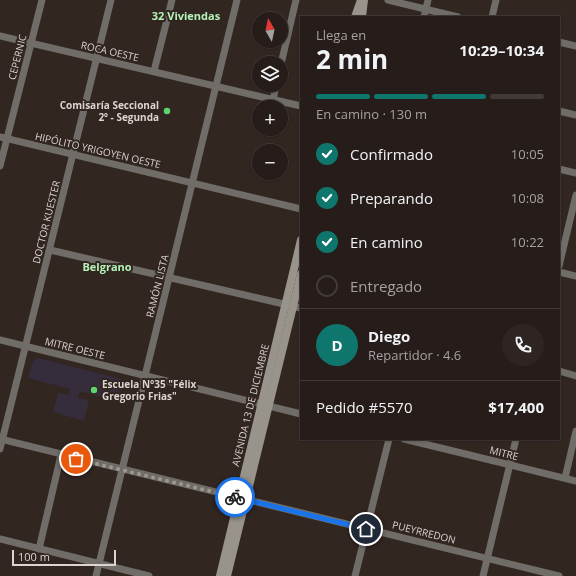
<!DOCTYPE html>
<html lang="es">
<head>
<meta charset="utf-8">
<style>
  :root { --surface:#261c19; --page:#2e2522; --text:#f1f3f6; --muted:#a4a1a2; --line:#423a38; --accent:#0f766e }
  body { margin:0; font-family:"Open Sans",sans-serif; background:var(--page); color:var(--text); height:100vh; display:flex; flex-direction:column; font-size:15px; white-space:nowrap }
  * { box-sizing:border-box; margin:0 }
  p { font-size:13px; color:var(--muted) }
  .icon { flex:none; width:22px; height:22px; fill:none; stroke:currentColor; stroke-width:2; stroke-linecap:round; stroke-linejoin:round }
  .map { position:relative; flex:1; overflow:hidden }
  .drawer { position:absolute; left:300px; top:16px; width:260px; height:424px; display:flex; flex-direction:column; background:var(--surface); border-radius:0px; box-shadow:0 1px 3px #0004,0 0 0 1px var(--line) }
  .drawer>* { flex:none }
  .needle { width:26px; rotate:351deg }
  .fabs { position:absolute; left:252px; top:12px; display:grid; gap:8px }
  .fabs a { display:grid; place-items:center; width:36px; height:36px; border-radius:50%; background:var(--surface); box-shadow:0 1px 3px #0004,0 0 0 1px var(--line); font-size:20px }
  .scale { position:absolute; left:12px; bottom:10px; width:104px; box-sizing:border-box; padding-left:4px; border:2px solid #dbd4d0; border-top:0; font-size:11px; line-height:14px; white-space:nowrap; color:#dbd4d0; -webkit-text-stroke:3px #322621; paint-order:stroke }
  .pin { position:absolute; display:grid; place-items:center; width:34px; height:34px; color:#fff; margin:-17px; border:2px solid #fff; border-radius:50%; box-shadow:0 1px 4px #0007 }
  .courier { position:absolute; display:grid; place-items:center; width:40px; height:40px; margin:-20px; border:3px solid #1a73e8; border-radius:50%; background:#fff; color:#222; box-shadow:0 1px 5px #0007 }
  .overview em { font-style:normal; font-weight:700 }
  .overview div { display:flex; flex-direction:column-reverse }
  .overview { display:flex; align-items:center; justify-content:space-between; height:68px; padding:0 16px }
  h1 { font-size:26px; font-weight:700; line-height:30px }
  .bar { display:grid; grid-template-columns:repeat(4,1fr); gap:6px 4px; align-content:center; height:48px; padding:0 16px }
  .bar i { height:5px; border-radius:3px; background:var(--line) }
  .bar .current { background:var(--accent) }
  .bar p { grid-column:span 4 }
  .line { display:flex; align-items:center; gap:10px; padding:0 16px; border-top:1px solid var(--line) }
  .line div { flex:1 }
  .round { display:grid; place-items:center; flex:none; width:42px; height:42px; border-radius:21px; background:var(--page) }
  ol { padding:0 16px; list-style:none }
  li { display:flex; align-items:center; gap:12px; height:44px }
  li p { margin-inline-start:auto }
  li .icon { padding:4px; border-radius:50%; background:var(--accent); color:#fff; stroke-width:4 }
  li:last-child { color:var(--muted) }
  li i { width:22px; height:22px; border:2px solid var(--line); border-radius:50% }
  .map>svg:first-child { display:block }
  .education { fill:#352c3c }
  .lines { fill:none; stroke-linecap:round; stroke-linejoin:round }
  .street { stroke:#706d68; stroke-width:7 }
  .secondary { stroke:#98938b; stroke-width:8 }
  .done { stroke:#a09793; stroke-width:4; stroke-dasharray:0 7.2 }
  .route { stroke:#1a73e8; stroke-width:5 }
  .poi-dot { fill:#5cd56d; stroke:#322621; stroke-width:1.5 }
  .labels { text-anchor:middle; stroke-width:4; stroke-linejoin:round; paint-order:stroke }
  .street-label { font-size:10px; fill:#dbd4d0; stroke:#322621 }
  .poi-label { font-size:10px; font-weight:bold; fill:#dbd4d0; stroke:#322621; text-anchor:end }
  .neighbourhood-label { font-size:11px; font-weight:bold; fill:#b4f2b8; stroke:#322621 }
</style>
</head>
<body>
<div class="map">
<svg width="576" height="576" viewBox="0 0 576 576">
  <rect width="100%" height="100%" fill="#322621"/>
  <polygon class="education" points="38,358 121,379 116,401 80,391 78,398 89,400 84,421 53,412 58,393 68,395 70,389 28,378 33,361"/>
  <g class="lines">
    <g class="street">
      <polyline points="388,0 458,17"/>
      <polyline points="424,17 428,0"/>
      <polyline points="492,17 496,0"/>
      <polyline points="0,36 301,106"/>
      <polyline points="559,42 576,46"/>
      <polyline points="281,64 296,0"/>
      <polyline points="154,71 172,0"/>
      <polyline points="273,100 276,85"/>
      <polyline points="559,111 576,115"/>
      <polyline points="0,137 301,209"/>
      <polyline points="0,166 42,0"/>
      <polyline points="559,169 576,173"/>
      <polyline points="50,250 301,308"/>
      <polyline points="559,266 576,195"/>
      <polyline points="559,272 576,276"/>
      <polyline points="0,340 301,414"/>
      <polyline points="559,371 576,376"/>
      <polyline points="0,439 559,576"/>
      <polyline points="404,439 576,481"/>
      <polyline points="0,449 111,0"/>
      <polyline points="565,478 576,431"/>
      <polyline points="0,539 149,576"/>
      <polyline points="39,549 61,455"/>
      <polyline points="96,576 237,0"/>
      <polyline points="355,576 389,439"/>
      <polyline points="483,576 516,439"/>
    </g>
    <g class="secondary">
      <polyline points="355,17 361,0"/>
      <polyline points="362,17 364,0"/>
      <polyline points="220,576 301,240"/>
      <polyline points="227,576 301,274"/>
    </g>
  </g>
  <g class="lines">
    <polyline class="done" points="76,459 235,497"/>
    <polyline class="route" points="235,497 366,529"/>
  </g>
  <g class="poi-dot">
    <circle cx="167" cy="111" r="4"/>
    <circle cx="94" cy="390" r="4"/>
  </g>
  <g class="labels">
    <g class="street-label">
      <text transform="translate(110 51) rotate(13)" y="4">ROCA OESTE</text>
      <text transform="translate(17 57) rotate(-76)" y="4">CEPERNIC</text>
      <text transform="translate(98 150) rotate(13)" y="4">HIPÓLITO YRIGOYEN OESTE</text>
      <text transform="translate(46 222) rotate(-76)" y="4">DOCTOR KUESTER</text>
      <text transform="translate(157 286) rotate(-76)" y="4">RAMÓN LISTA</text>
      <text transform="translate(75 348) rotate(14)" y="4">MITRE OESTE</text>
      <text transform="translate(250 405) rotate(-76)" y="4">AVENIDA 13 DE DICIEMBRE</text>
      <text transform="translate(504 453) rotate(14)" y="4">MITRE</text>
      <text transform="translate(424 532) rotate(14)" y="4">PUEYRREDON</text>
    </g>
    <g class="poi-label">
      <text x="159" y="109">Comisaría Seccional<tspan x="159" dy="12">2º - Segunda</tspan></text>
      <text x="102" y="388" text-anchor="start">Escuela N°35 "Félix<tspan x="102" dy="12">Gregorio Frias"</tspan></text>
    </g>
    <g class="neighbourhood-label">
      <text x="186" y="20">32 Viviendas</text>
      <text x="107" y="271">Belgrano</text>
    </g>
  </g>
</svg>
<div class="fabs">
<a><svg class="needle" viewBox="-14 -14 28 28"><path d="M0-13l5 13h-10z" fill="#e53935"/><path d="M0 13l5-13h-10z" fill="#a4a1a2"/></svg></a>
<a><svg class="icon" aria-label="layers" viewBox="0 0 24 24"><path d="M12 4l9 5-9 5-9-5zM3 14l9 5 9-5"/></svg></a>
<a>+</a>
<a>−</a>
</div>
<div class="scale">100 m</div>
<div class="pin" style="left:76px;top:459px;background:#ea580c"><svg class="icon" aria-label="bag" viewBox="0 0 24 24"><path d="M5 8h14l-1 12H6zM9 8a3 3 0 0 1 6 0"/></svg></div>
<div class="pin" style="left:366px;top:529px;background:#1f2937"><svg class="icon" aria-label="home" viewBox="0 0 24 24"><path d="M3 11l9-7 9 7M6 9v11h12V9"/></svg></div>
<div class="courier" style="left:235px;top:497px"><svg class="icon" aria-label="bike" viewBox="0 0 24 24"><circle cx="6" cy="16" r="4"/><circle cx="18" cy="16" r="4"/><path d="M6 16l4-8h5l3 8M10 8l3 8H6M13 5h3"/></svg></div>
<section class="drawer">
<div class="overview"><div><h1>2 min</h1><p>Llega en</p></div><em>10:29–10:34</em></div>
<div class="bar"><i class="current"></i><i class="current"></i><i class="current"></i><i></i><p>En camino · 130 m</p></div>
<ol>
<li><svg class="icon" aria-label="check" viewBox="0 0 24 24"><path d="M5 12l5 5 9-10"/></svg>Confirmado<p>10:05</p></li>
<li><svg class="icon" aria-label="check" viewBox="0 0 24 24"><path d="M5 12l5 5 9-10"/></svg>Preparando<p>10:08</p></li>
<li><svg class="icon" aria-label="check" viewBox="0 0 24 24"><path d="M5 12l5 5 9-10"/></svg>En camino<p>10:22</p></li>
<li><i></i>Entregado</li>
</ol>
<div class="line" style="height:72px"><b class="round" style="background:var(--accent);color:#fff">D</b><div><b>Diego</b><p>Repartidor · 4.6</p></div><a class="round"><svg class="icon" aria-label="phone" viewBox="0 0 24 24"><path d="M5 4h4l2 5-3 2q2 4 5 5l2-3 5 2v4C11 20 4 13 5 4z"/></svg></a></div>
<div class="line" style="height:52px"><div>Pedido #5570</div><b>$17,400</b></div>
</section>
</div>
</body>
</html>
